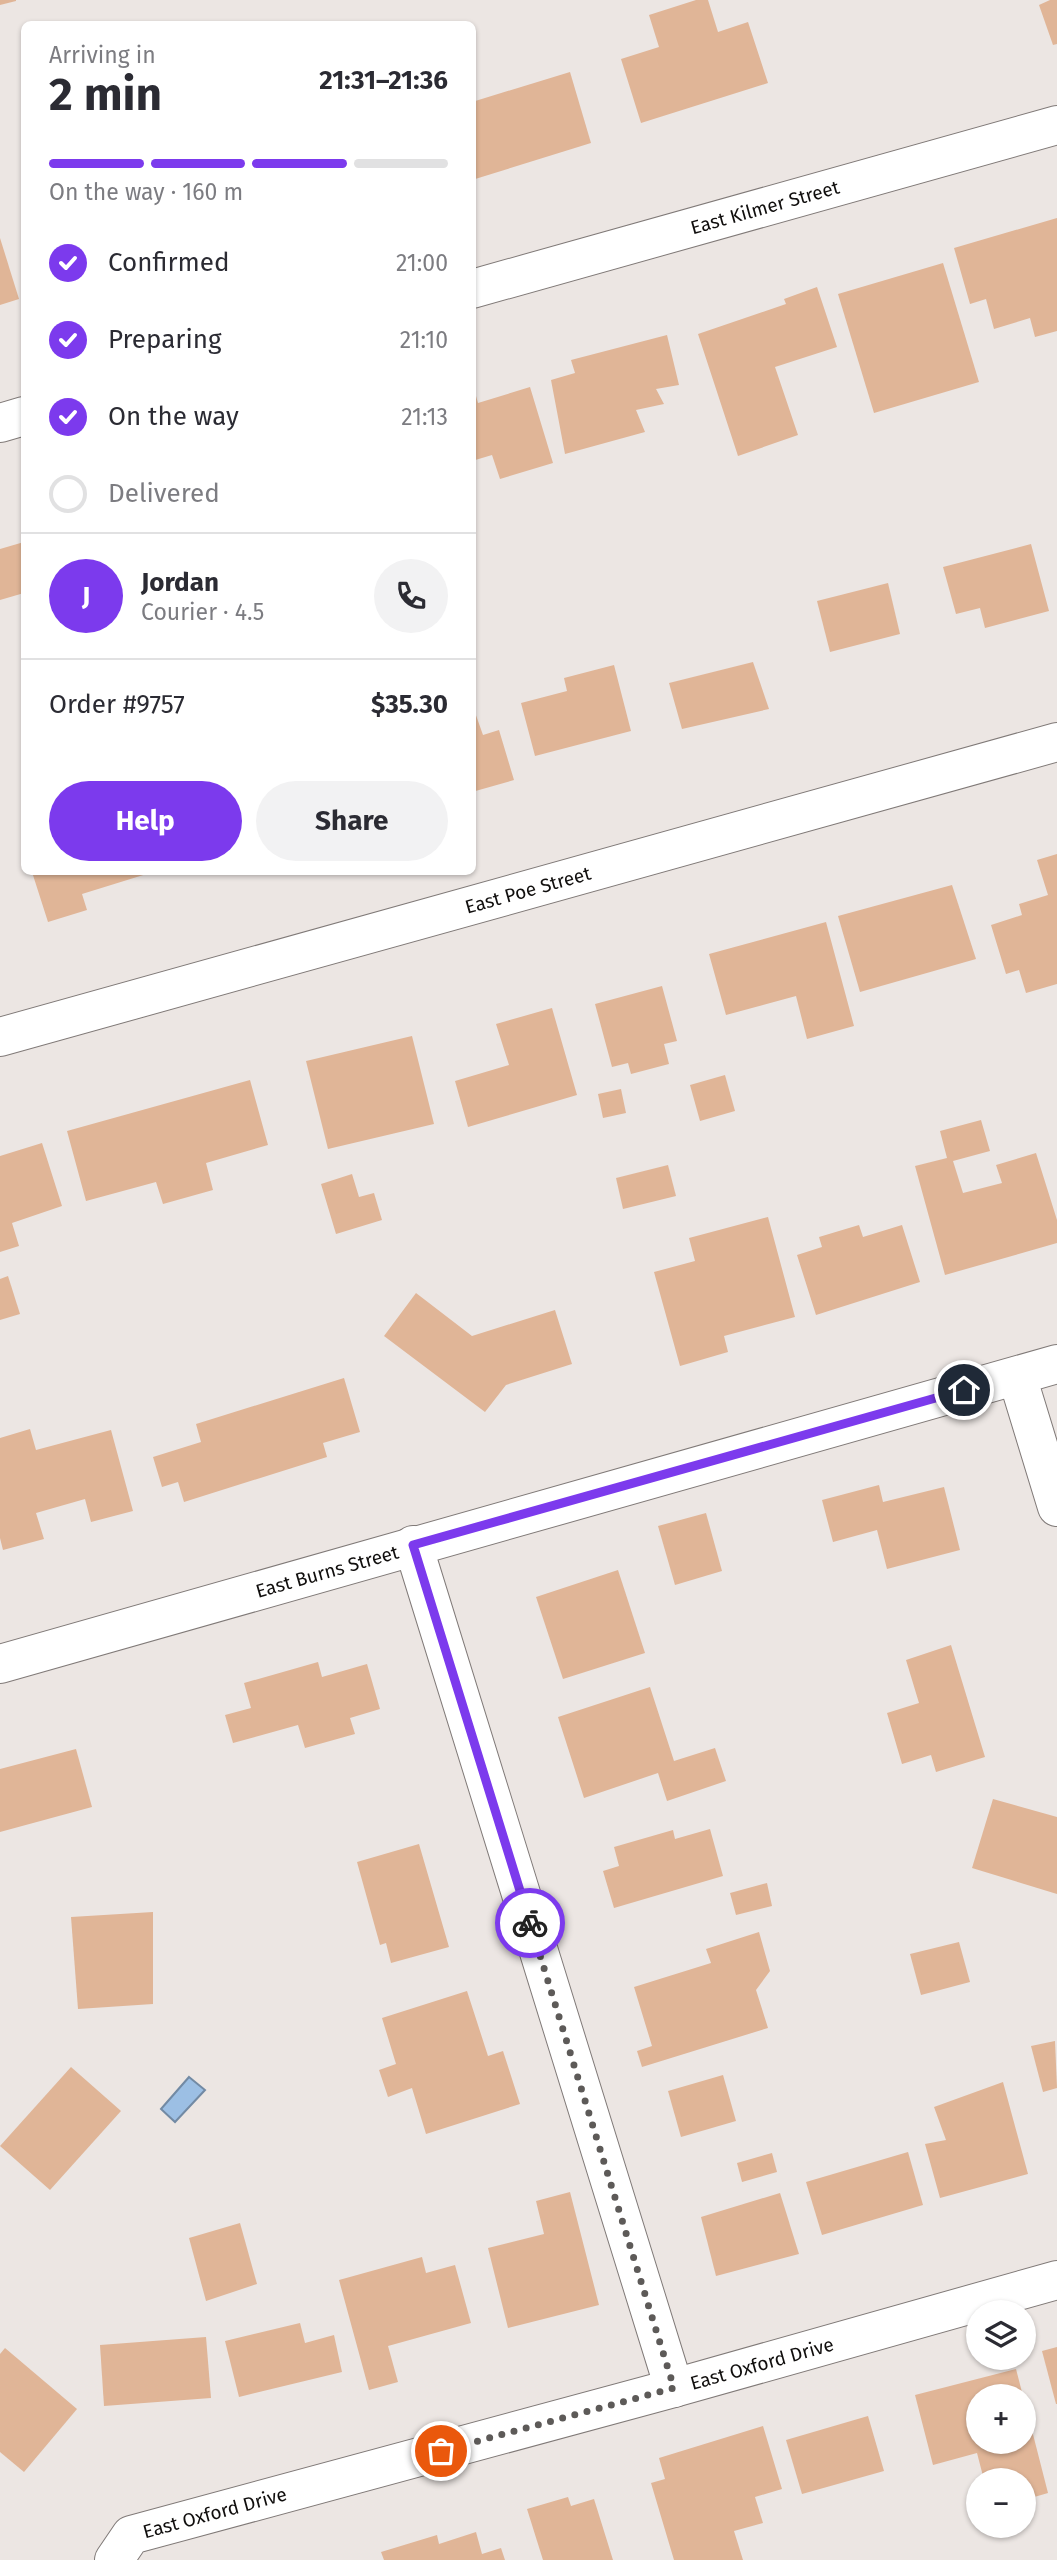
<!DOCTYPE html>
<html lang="en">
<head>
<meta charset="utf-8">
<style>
  :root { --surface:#fff; --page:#f2f2f3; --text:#2b2b33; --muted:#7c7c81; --line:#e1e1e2; --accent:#7c3aed }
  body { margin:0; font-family:"Fira Sans",sans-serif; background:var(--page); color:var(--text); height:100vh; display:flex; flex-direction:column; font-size:26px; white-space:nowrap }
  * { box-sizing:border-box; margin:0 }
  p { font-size:23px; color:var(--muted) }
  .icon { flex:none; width:38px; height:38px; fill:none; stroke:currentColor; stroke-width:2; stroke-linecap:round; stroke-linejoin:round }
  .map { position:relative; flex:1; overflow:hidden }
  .details { position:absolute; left:21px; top:21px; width:455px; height:854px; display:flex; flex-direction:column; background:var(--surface); border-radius:10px; box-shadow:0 2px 5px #0004 }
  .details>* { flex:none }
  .buttons { position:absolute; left:966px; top:2300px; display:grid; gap:14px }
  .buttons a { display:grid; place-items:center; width:70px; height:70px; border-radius:50%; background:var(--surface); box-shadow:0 2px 5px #0004; font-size:35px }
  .pin { position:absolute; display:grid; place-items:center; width:60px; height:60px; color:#fff; margin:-30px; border:4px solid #fff; border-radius:50%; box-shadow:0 2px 7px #0007 }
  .courier { position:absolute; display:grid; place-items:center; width:70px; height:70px; margin:-35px; border:5px solid #7c3aed; border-radius:50%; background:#fff; color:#222; box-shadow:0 2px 9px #0007 }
  .overview em { font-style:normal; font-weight:700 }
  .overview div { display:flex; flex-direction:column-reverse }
  .overview { display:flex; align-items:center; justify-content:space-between; height:119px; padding:0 28px }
  h1 { font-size:46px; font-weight:700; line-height:52px }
  .bar { display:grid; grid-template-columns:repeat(4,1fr); gap:10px 7px; align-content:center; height:84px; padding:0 28px }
  .bar i { height:9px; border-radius:5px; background:var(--line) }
  .bar .active { background:var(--accent) }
  .bar p { grid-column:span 4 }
  .line { display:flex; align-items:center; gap:18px; padding:0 28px; border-top:2px solid var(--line) }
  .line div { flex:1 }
  .round { display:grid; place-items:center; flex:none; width:74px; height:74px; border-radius:37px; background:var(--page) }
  ol { padding:0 28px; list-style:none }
  li { display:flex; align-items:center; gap:21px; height:77px }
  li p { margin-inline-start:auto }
  li .icon { padding:7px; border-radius:50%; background:var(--accent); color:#fff; stroke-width:4 }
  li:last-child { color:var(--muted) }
  li i { width:38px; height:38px; border:4px solid var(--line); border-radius:50% }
  .cta { display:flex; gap:14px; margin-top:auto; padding:14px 28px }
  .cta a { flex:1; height:80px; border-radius:42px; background:var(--accent); color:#fff; font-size:28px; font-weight:700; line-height:80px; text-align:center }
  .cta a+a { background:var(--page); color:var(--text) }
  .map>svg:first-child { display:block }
  .water { fill:#9cbfe4; stroke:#728aa4; stroke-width:2 }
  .building { fill:#e0b597 }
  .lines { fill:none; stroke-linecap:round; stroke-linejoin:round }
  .minor-casing { stroke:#807a78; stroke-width:40 }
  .minor { stroke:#fff; stroke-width:38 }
  .done { stroke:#5d5a58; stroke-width:7; stroke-dasharray:0 12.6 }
  .route { stroke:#7c3aed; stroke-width:9 }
  .labels { text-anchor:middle; stroke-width:6; stroke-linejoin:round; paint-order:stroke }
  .street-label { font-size:19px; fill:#100e0d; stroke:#f9f3f0 }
</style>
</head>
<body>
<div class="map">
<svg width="1057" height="2560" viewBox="0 0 1057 2560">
  <rect width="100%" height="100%" fill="#ece6e3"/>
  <polygon class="water" points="189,2077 205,2090 175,2122 161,2109"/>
  <g class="building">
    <polygon points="0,0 16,0 16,1 0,5"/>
    <polygon points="696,0 708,0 718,32 748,22 768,83 641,123 621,59 659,47 649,15"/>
    <polygon points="1050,0 1057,0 1057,44 1053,45 1039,5"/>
    <polygon points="570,72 591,143 472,180 472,102"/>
    <polygon points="1057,218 1057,331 1035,337 1030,318 994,329 986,299 970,304 954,248"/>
    <polygon points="0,238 19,299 0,305"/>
    <polygon points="943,263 979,382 874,413 838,294"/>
    <polygon points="817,287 837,347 775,367 798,435 738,456 698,334 786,304 784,299"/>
    <polygon points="667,335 679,385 656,389 664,404 636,410 645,432 565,454 551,380 575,373 571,360"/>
    <polygon points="530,387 553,463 500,479 492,455 472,461 472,398 476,396 478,403"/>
    <polygon points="24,542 24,593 0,600 0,549"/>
    <polygon points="1031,544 1049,611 985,628 980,608 956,614 943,567"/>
    <polygon points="888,583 900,634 830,652 817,601"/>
    <polygon points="753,662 769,709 682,729 669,683"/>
    <polygon points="614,665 631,731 535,756 521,703 567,691 564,678"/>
    <polygon points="472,704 483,735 499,730 514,780 472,792"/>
    <polygon points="1057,854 1057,984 1026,993 1019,970 1006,974 991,925 1022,915 1019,904 1048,895 1037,860"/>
    <polygon points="32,872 153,872 82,894 87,910 48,922"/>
    <polygon points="952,885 976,959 860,992 838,916"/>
    <polygon points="826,922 854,1026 807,1039 796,996 726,1015 709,954"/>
    <polygon points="662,986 677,1041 664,1044 669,1064 631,1074 628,1063 612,1067 595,1004"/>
    <polygon points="552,1008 577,1095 468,1127 455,1081 509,1065 496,1024"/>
    <polygon points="412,1036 434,1124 328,1149 306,1061"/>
    <polygon points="725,1075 735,1111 700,1121 690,1085"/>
    <polygon points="250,1080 268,1145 206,1163 213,1190 163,1204 156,1182 86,1201 67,1131"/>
    <polygon points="621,1089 626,1113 603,1118 598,1094"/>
    <polygon points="981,1120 990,1151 953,1161 963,1193 1002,1183 996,1165 1036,1153 1057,1220 1057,1243 945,1275 915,1166 947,1158 940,1131"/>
    <polygon points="42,1143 62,1206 12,1223 19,1246 0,1252 0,1156"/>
    <polygon points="668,1165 676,1196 623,1209 616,1178"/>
    <polygon points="352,1174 359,1197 374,1193 382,1220 336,1234 321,1184"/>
    <polygon points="768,1217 795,1317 724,1336 728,1352 680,1366 654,1272 695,1261 689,1238"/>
    <polygon points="859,1225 863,1237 902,1225 920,1282 816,1315 797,1255 822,1247 819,1237"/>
    <polygon points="8,1276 20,1314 0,1320 0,1279"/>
    <polygon points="416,1293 472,1336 555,1310 572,1364 506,1385 485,1412 384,1336"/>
    <polygon points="344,1378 360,1432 323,1443 327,1457 184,1502 178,1482 162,1487 153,1457 201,1442 196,1424"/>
    <polygon points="30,1429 36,1450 111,1430 133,1511 91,1522 85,1499 36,1513 44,1539 3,1550 0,1538 0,1438"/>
    <polygon points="879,1485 883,1502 944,1487 960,1550 887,1569 877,1530 833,1542 822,1500"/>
    <polygon points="706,1513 722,1571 675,1585 658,1526"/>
    <polygon points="618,1570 645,1653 563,1679 536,1597"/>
    <polygon points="951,1645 985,1757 936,1772 931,1755 902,1764 887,1713 919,1703 906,1660"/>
    <polygon points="318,1662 322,1677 367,1664 380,1709 350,1718 355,1734 305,1748 298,1725 233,1743 225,1715 251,1708 244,1683"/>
    <polygon points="650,1687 674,1761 715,1748 726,1781 667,1801 658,1773 584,1798 558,1717"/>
    <polygon points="76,1749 92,1807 0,1832 0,1769"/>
    <polygon points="993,1799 1057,1817 1057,1894 972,1868"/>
    <polygon points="710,1829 723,1876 614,1908 603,1871 619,1866 614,1847 673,1830 675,1839"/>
    <polygon points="419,1844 449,1947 391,1963 386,1943 380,1945 357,1862"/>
    <polygon points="767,1883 772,1906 736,1915 730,1893"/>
    <polygon points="153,1912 153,2004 78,2009 71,1917"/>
    <polygon points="759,1932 770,1971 756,1990 768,2028 642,2067 637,2051 652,2046 634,1987 711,1963 706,1949"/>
    <polygon points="959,1942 970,1982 921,1995 910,1954"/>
    <polygon points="467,1991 488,2056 503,2051 520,2104 426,2134 412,2088 388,2097 379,2070 396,2064 382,2018"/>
    <polygon points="1055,2041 1057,2088 1043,2092 1031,2046"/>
    <polygon points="71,2067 121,2111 50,2190 0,2146"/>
    <polygon points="723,2075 736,2121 681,2137 668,2091"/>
    <polygon points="1003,2082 1028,2174 940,2198 925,2144 946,2140 934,2107"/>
    <polygon points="908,2152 923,2205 822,2235 806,2182"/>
    <polygon points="772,2153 777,2172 742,2182 737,2163"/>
    <polygon points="570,2192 599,2305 508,2328 488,2248 544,2234 536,2201"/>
    <polygon points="780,2193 799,2254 716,2276 701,2217"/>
    <polygon points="240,2223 257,2284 206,2301 189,2238"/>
    <polygon points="422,2257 426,2273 455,2265 471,2323 388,2346 398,2382 369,2390 339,2280"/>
    <polygon points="300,2323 305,2343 334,2335 342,2372 239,2397 225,2341"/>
    <polygon points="206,2337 211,2398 104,2406 100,2345"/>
    <polygon points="1057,2347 1057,2404 1056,2404 1042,2351"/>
    <polygon points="5,2348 77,2409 24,2472 0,2452 0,2354"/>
    <polygon points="1016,2369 1023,2396 978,2396 978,2441 1024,2441 1025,2403 1048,2493 1024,2500 1024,2480 984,2480 977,2453 933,2465 915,2395"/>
    <polygon points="868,2416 884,2471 802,2494 786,2440"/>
    <polygon points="763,2426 782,2489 755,2497 763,2523 734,2531 743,2560 674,2560 651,2483 665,2479 659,2458"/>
    <polygon points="568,2497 571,2506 594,2499 613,2560 543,2560 527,2509"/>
    <polygon points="476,2532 482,2554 501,2548 505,2560 384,2560 381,2552 437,2535 439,2544"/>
  </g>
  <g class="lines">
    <g class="minor-casing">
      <g id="minor">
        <path id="s1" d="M472,289l585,-164"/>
        <polyline points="0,423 24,416"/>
        <path id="s2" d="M0,1037l1057,-295"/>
        <polyline points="1017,1376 1057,1507"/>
        <polyline points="413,1545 674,2388"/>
        <path id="s3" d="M0,1664l1057,-300"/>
        <path id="s4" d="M114,2560l17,-25 543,-147 383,-108"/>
      </g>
    </g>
    <use href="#minor" class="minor"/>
  </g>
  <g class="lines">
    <polyline class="done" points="441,2451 674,2388 530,1923"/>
    <polyline class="route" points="530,1923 413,1545 964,1390"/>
  </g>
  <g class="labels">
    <g class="street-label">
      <text dy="7" stroke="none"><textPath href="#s1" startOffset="304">East Kilmer Street</textPath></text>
      <text dy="7" stroke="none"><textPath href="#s2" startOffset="548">East Poe Street</textPath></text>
      <text dy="7" stroke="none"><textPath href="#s3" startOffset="340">East Burns Street</textPath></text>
      <text dy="7" stroke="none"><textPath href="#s4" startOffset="684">East Oxford Drive</textPath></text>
      <text dy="7" stroke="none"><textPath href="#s4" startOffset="117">East Oxford Drive</textPath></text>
    </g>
  </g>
</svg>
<div class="buttons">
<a><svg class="icon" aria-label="layers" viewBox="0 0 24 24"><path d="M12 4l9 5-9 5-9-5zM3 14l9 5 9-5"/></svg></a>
<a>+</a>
<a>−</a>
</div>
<div class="pin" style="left:441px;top:2451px;background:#ea580c"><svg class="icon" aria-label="bag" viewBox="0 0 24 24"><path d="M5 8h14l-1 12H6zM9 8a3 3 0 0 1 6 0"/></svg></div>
<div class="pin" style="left:964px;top:1390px;background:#1f2937"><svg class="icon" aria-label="home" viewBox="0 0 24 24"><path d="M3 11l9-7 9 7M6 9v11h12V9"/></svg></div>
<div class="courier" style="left:530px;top:1923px"><svg class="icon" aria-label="bike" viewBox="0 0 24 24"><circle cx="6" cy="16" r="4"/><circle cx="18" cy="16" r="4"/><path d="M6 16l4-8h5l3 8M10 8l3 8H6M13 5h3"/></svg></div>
<section class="details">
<div class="overview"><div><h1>2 min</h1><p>Arriving in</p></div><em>21:31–21:36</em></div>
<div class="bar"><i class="active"></i><i class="active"></i><i class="active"></i><i></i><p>On the way · 160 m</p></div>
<ol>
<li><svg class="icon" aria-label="check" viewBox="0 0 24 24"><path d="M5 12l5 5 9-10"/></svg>Confirmed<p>21:00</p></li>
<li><svg class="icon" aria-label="check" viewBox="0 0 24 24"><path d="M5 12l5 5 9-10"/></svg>Preparing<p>21:10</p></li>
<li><svg class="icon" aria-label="check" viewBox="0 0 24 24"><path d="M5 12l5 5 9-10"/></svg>On the way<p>21:13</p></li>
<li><i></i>Delivered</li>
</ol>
<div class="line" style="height:126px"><b class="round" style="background:var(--accent);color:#fff">J</b><div><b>Jordan</b><p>Courier · 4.5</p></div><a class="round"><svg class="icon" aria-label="phone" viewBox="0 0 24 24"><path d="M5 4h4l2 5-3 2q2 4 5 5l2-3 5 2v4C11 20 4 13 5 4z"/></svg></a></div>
<div class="line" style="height:91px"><div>Order #9757</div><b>$35.30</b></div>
<div class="cta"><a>Help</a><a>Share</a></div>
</section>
</div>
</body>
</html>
